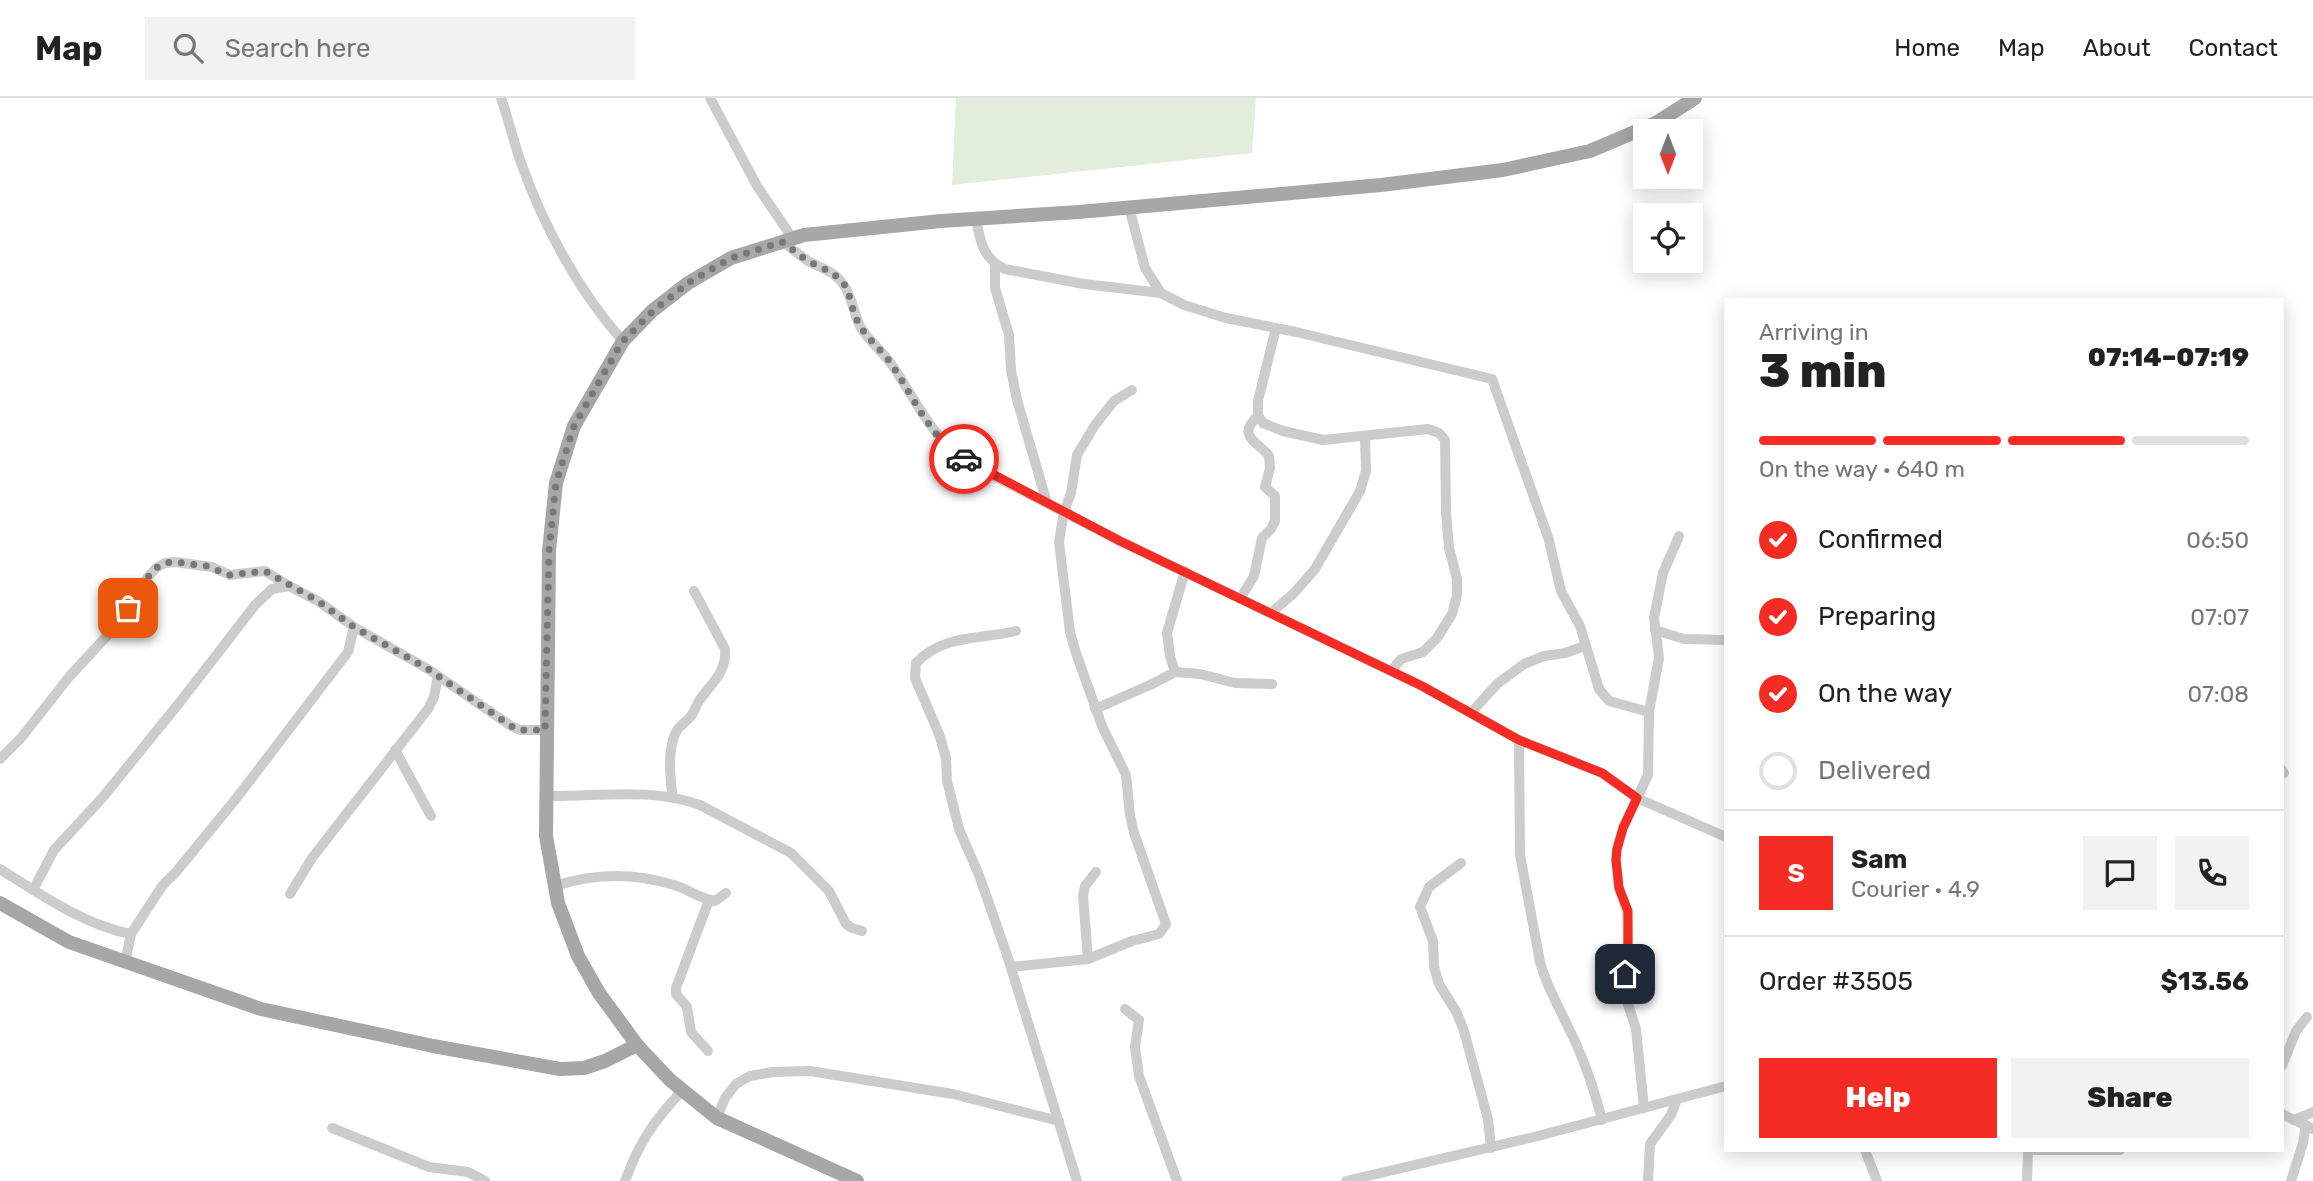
<!DOCTYPE html>
<html lang="en">
<head>
<meta charset="utf-8">
<style>
  :root { --surface:#fff; --page:#f2f2f2; --text:#222; --muted:#767676; --line:#e0e0e0; --accent:#f42c23 }
  body { margin:0; font-family:Rubik,sans-serif; background:var(--page); color:var(--text); height:100vh; display:flex; flex-direction:column; font-size:26px; white-space:nowrap }
  * { box-sizing:border-box; margin:0 }
  p { font-size:23px; color:var(--muted) }
  .icon { flex:none; width:38px; height:38px; fill:none; stroke:currentColor; stroke-width:2; stroke-linecap:round; stroke-linejoin:round }
  .map { position:relative; flex:1; overflow:hidden }
  .panel { position:absolute; left:1724px; top:200px; width:560px; height:854px; display:flex; flex-direction:column; background:var(--surface); border-radius:0px; box-shadow:0 4px 18px #0003 }
  .panel>* { flex:none }
  .needle { width:46px; rotate:180deg }
  .controls { position:absolute; left:1633px; top:21px; display:grid; gap:14px }
  .controls a { display:grid; place-items:center; width:70px; height:70px; border-radius:0px; background:var(--surface); box-shadow:0 4px 18px #0003; font-size:35px }
  .pin { position:absolute; display:grid; place-items:center; width:60px; height:60px; color:#fff; margin:-30px; border-radius:14px; box-shadow:0 4px 10px #0006 }
  .courier { position:absolute; display:grid; place-items:center; width:70px; height:70px; margin:-35px; border:5px solid #f42c23; border-radius:50%; background:#fff; color:#222; box-shadow:0 2px 9px #0007 }
  .head em { font-style:normal; font-weight:800 }
  .head div { display:flex; flex-direction:column-reverse }
  .head { display:flex; align-items:center; justify-content:space-between; height:119px; padding:0 35px }
  h1 { font-size:46px; font-weight:800; line-height:52px }
  .bar { display:grid; grid-template-columns:repeat(4,1fr); gap:10px 7px; align-content:center; height:84px; padding:0 35px }
  .bar i { height:9px; border-radius:5px; background:var(--line) }
  .bar .on { background:var(--accent) }
  .bar p { grid-column:span 4 }
  .line { display:flex; align-items:center; gap:18px; padding:0 35px; border-top:2px solid var(--line) }
  .line div { flex:1 }
  .round { display:grid; place-items:center; flex:none; width:74px; height:74px; border-radius:0px; background:var(--page) }
  ol { padding:0 35px; list-style:none }
  li { display:flex; align-items:center; gap:21px; height:77px }
  li p { margin-inline-start:auto }
  li .icon { padding:7px; border-radius:50%; background:var(--accent); color:#fff; stroke-width:4 }
  li:last-child { color:var(--muted) }
  li i { width:38px; height:38px; border:4px solid var(--line); border-radius:50% }
  .button { display:flex; gap:14px; margin-top:auto; padding:14px 35px }
  .button a { flex:1; height:80px; border-radius:0px; background:var(--accent); color:#fff; font-size:28px; font-weight:800; line-height:80px; text-align:center }
  .button a+a { background:var(--page); color:var(--text) }
  header { display:flex; align-items:center; gap:42px; box-sizing:border-box; height:98px; padding:0 35px; background:var(--surface); border-bottom:2px solid var(--line) }
  header strong { font-size:33px }
  nav { display:flex; gap:38px; margin-inline-start:auto; font-size:24px }
  .search { width:490px; height:63px; background:var(--page); display:flex; align-items:center; gap:18px; box-sizing:border-box; padding:0 24px; border-radius:0px; color:var(--muted); font-size:26px }
  .map>svg:first-child { display:block }
  .green { fill:#e3eddb }
  .lines { fill:none; stroke-linecap:round; stroke-linejoin:round }
  .minor { stroke:#ccc; stroke-width:10 }
  .major { stroke:#a7a7a7; stroke-width:14 }
  .done { stroke:#787878; stroke-width:7; stroke-dasharray:0 12.6 }
  .route { stroke:#f42c23; stroke-width:9 }
</style>
</head>
<body>
<header>
<strong>Map</strong>
<div class="search"><svg class="icon" aria-label="search" viewBox="0 0 24 24"><circle cx="10" cy="10" r="6"/><path d="M15 15l6 6"/></svg>Search here</div>
<nav><a>Home</a><a>Map</a><a>About</a><a>Contact</a></nav>
</header>
<div class="map">
<svg width="2313" height="1083" viewBox="0 0 2313 1083">
  <rect width="100%" height="100%" fill="#fff"/>
  <polygon class="green" points="956,0 1256,0 1252,55 952,87"/>
  <g class="lines">
    <g class="minor">
      <path d="M501,0c7,20 12,41 19,62 22,63 58,131 103,181"/>
      <polyline points="710,0 757,88 793,141"/>
      <polyline points="1129,109 1145,170 1161,195 1184,207 1226,220 1296,234 1492,281 1548,439 1561,493 1580,528 1599,591 1609,603 1649,614"/>
      <path d="M976,121c4,22 7,40 29,50l79,15 77,9"/>
      <path d="M782,143c9,7 17,14 26,20 13,7 26,10 35,23 10,13 10,30 18,44 9,14 22,24 31,37 26,38 39,73 79,99l149,77 302,145 97,54 83,33 35,25 89,39"/>
      <polyline points="995,167 995,190 1009,237 1011,272 1017,302 1047,405"/>
      <polyline points="1276,230 1258,303 1258,318 1263,325 1283,333 1323,342 1428,331 1439,335 1445,342 1446,414 1449,450 1457,481 1457,497 1452,516 1437,540 1423,554 1401,561 1391,573"/>
      <path d="M1240,501l14,-23 8,-38 9,-9 4,-8v-25l-10,-9 5,-19 -1,-12c-12,-15 -33,-20 -11,-40"/>
      <polyline points="1271,515 1294,495 1315,471 1360,393 1366,373 1365,338"/>
      <polyline points="1655,532 1684,541 1726,542"/>
      <path d="M1016,533c-37,9 -73,3 -100,32l-1,15 24,56 7,24 1,23 12,48 20,46 28,80 70,226"/>
      <polyline points="1175,574 1170,558 1167,535 1185,473"/>
      <polyline points="1095,611 1150,587 1175,574 1200,576 1235,585 1272,586"/>
      <polyline points="1471,615 1497,586 1524,566 1544,558 1565,555 1585,548"/>
      <path d="M1519,642l1,115 20,107c6,23 18,43 28,65 15,29 26,62 34,93"/>
      <polyline points="395,652 431,718"/>
      <polyline points="0,661 21,640 69,579 117,527 148,479 156,470 165,465 175,464 212,469 230,477 265,473 289,488"/>
      <polyline points="2282,672 2284,675"/>
      <path d="M546,698c51,1 105,-9 154,9l91,48 38,38 17,33 6,4 10,3"/>
      <path d="M673,700c-3,-19 -6,-48 3,-66 4,-7 10,-10 15,-16 3,-4 5,-10 8,-15 12,-18 28,-28 26,-52l-31,-58"/>
      <polyline points="1461,765 1429,789 1420,809 1433,843 1434,869 1439,886 1457,915 1464,933 1488,1021 1491,1050"/>
      <path d="M0,771c40,25 84,56 131,65"/>
      <path d="M555,788c39,-13 80,-13 119,-1 14,4 26,14 41,16l11,-8"/>
      <polyline points="33,792 54,752 103,699 180,604 255,507 272,491 289,488 318,503 354,529 428,571 511,628 520,632 546,632"/>
      <polyline points="290,796 312,760 428,611 434,599 438,578"/>
      <polyline points="1088,861 1083,798 1085,788 1096,774"/>
      <polyline points="125,865 131,836 162,788 176,774 235,702 348,554 354,529"/>
      <polyline points="1011,869 1088,861 1132,843 1159,836 1166,826 1134,735 1130,717 1126,677 1102,628 1076,555 1070,534 1059,444 1064,414 1071,395 1077,357 1095,327 1114,303 1132,292"/>
      <polyline points="1125,911 1139,922 1135,949 1139,978 1177,1083"/>
      <polyline points="708,953 691,934 687,909 676,896 676,890 709,802"/>
      <polyline points="2282,968 2296,933 2307,919"/>
      <polyline points="1644,1010 1636,931 1625,897 1628,844 1627,813 1619,790 1616,762 1617,751 1623,730 1648,677 1649,614 1659,560 1654,520 1663,475 1679,438"/>
      <polyline points="2282,1016 2313,1031"/>
      <polyline points="717,1020 725,1000 736,986 750,978 773,974 810,973 953,996 1059,1023"/>
      <polyline points="2294,1022 2313,1014"/>
      <polyline points="332,1030 429,1069 468,1074 485,1083"/>
      <polyline points="1865,1052 1877,1083"/>
      <polyline points="2028,1052 2120,1052"/>
      <path d="M625,1083c14,-38 29,-61 57,-90"/>
      <polyline points="1346,1083 1538,1038 1726,988"/>
      <polyline points="1648,1083 1650,1046 1671,1017 1677,1001"/>
      <polyline points="2027,1083 2028,1052"/>
      <polyline points="2291,1083 2303,1045 2306,1027"/>
    </g>
    <g class="major">
      <polyline points="0,805 69,844 261,911 433,948 560,971 584,970 605,963 637,947"/>
      <polyline points="857,1083 717,1020 670,982 637,947 599,895 578,858 558,805 546,738 549,453 556,385 574,328 623,243 652,213 688,185 731,160 804,137 941,123 1079,114 1381,87 1503,72 1590,53 1656,25 1695,0"/>
    </g>
  </g>
  <g class="lines">
    <path class="done" d="M128,510l20,-31 8,-9 9,-5 10,-1 31,4 24,9 35,-4 53,30 36,26 74,42 83,57 9,4h25l4,-179 7,-68 18,-57 41,-72 8,-13 29,-29 36,-29 43,-25 51,-16c9,6 17,13 26,19 13,7 27,11 36,23 7,11 7,24 13,36 7,16 22,27 33,42 23,33 39,75 74,97"/>
    <polyline class="route" points="964,361 1120,443 1422,588 1519,642 1602,675 1637,700 1623,730 1617,751 1616,762 1619,790 1628,813 1628,844 1625,876"/>
  </g>
</svg>
<div class="controls">
<a><svg class="needle" viewBox="-14 -14 28 28"><path d="M0-13l5 13h-10z" fill="#e53935"/><path d="M0 13l5-13h-10z" fill="#767676"/></svg></a>
<a><svg class="icon" aria-label="locate" viewBox="0 0 24 24"><circle cx="12" cy="12" r="6"/><path d="M12 2v4M12 18v4M2 12h4M18 12h4"/></svg></a>
</div>
<div class="pin" style="left:128px;top:510px;background:#ea580c"><svg class="icon" aria-label="bag" viewBox="0 0 24 24"><path d="M5 8h14l-1 12H6zM9 8a3 3 0 0 1 6 0"/></svg></div>
<div class="pin" style="left:1625px;top:876px;background:#1f2937"><svg class="icon" aria-label="home" viewBox="0 0 24 24"><path d="M3 11l9-7 9 7M6 9v11h12V9"/></svg></div>
<div class="courier" style="left:964px;top:361px"><svg class="icon" aria-label="car" viewBox="0 0 24 24"><path d="M5 17H2v-5l4-1 3-4h7l3 4 3 1v5h-3M9 17h6M6 11h13"/><circle cx="7" cy="17" r="2"/><circle cx="17" cy="17" r="2"/></svg></div>
<section class="panel">
<div class="head"><div><h1>3 min</h1><p>Arriving in</p></div><em>07:14–07:19</em></div>
<div class="bar"><i class="on"></i><i class="on"></i><i class="on"></i><i></i><p>On the way · 640 m</p></div>
<ol>
<li><svg class="icon" aria-label="check" viewBox="0 0 24 24"><path d="M5 12l5 5 9-10"/></svg>Confirmed<p>06:50</p></li>
<li><svg class="icon" aria-label="check" viewBox="0 0 24 24"><path d="M5 12l5 5 9-10"/></svg>Preparing<p>07:07</p></li>
<li><svg class="icon" aria-label="check" viewBox="0 0 24 24"><path d="M5 12l5 5 9-10"/></svg>On the way<p>07:08</p></li>
<li><i></i>Delivered</li>
</ol>
<div class="line" style="height:126px"><b class="round" style="background:var(--accent);color:#fff">S</b><div><b>Sam</b><p>Courier · 4.9</p></div><a class="round"><svg class="icon" aria-label="chat" viewBox="0 0 24 24"><path d="M4 5h16v11H9l-5 4z"/></svg></a><a class="round"><svg class="icon" aria-label="phone" viewBox="0 0 24 24"><path d="M5 4h4l2 5-3 2q2 4 5 5l2-3 5 2v4C11 20 4 13 5 4z"/></svg></a></div>
<div class="line" style="height:91px"><div>Order #3505</div><b>$13.56</b></div>
<div class="button"><a>Help</a><a>Share</a></div>
</section>
</div>
</body>
</html>
